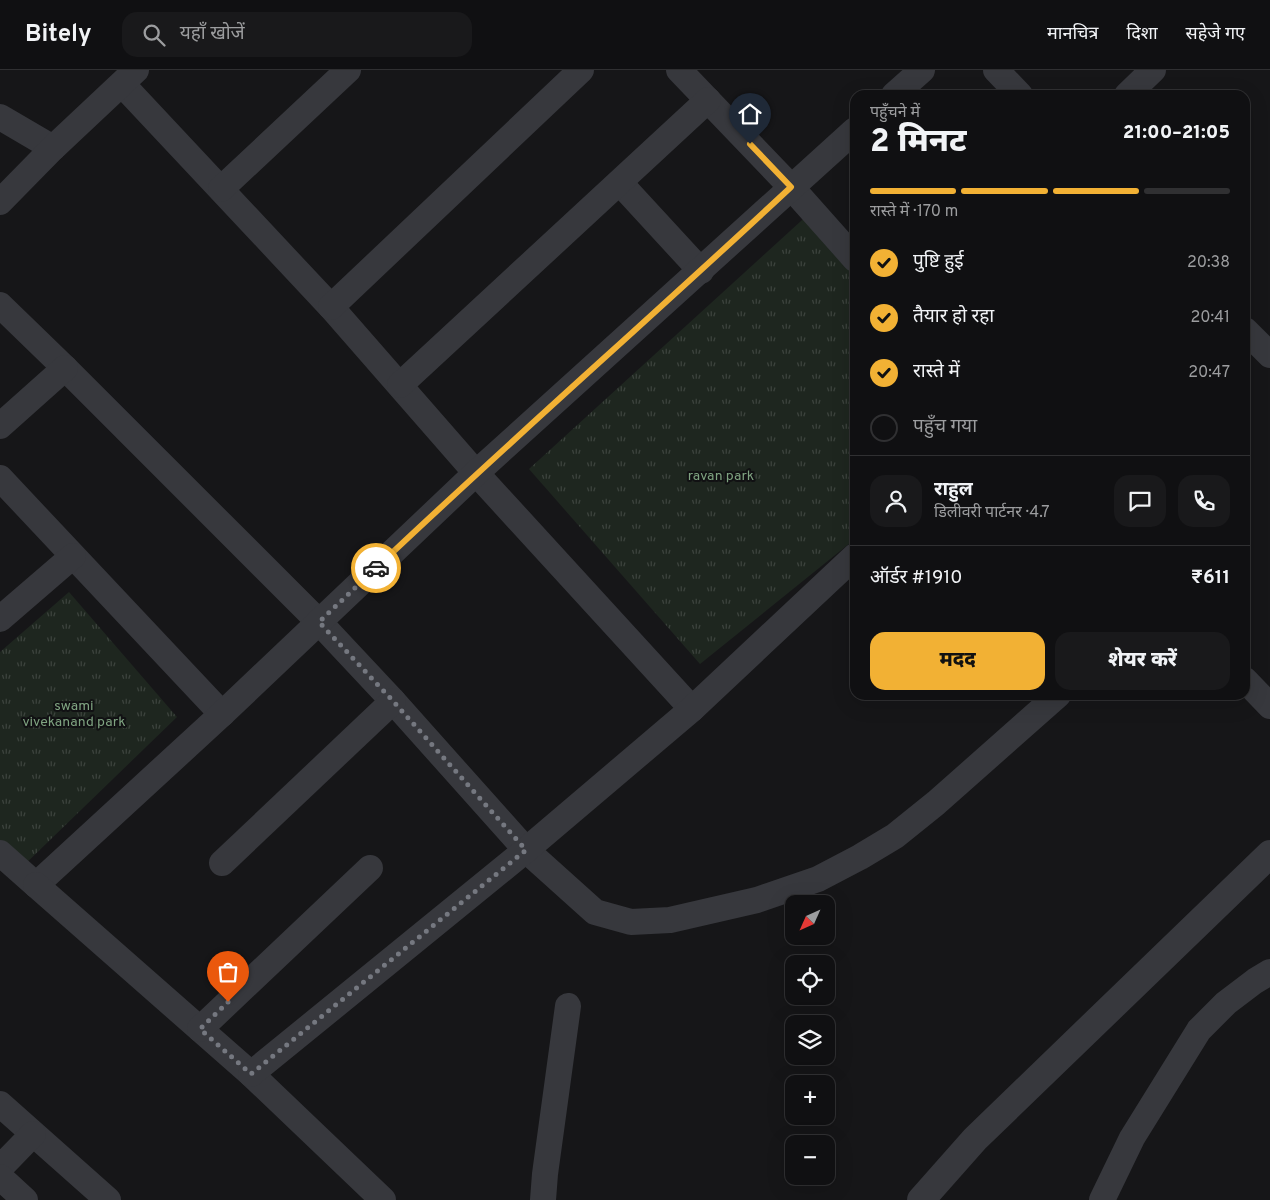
<!DOCTYPE html>
<html lang="hi">
<head>
<meta charset="utf-8">
<style>
  :root { --surface:#101012; --page:#19191b; --text:#f1f3f6; --muted:#9c9d9f; --line:#303032; --accent:#f2b134 }
  body { margin:0; font-family:Overpass,"Noto Sans Devanagari",sans-serif; background:var(--page); color:var(--text); height:100vh; display:flex; flex-direction:column; font-size:19px; white-space:nowrap }
  * { box-sizing:border-box; margin:0 }
  p { font-size:16px; color:var(--muted) }
  .icon { flex:none; width:28px; height:28px; fill:none; stroke:currentColor; stroke-width:2; stroke-linecap:round; stroke-linejoin:round }
  .map { position:relative; flex:1; overflow:hidden }
  .side { position:absolute; left:850px; top:20px; width:400px; height:610px; display:flex; flex-direction:column; background:var(--surface); border-radius:15px; box-shadow:0 5px 20px #0002,0 0 0 1px var(--line) }
  .side>* { flex:none }
  .needle { width:32px; rotate:225deg }
  .tools { position:absolute; left:785px; top:825px; display:grid; gap:10px }
  .tools a { display:grid; place-items:center; width:50px; height:50px; border-radius:10px; background:var(--surface); box-shadow:0 5px 20px #0002,0 0 0 1px var(--line); font-size:25px }
  .pin { position:absolute; display:grid; place-items:center; width:42px; height:42px; color:#fff; margin:-51px -21px; border-radius:50% 50% 50% 0; rotate:-45deg; box-shadow:0 0 5px #0007 }
  .pin .icon { rotate:45deg }
  .courier { position:absolute; display:grid; place-items:center; width:50px; height:50px; margin:-25px; border:4px solid #f2b134; border-radius:50%; background:#fff; color:#222; box-shadow:0 1px 6px #0007 }
  .overview em { font-style:normal; font-weight:800 }
  .overview div { display:flex; flex-direction:column-reverse }
  .overview { display:flex; align-items:center; justify-content:space-between; height:85px; padding:0 20px }
  h1 { font-size:32px; font-weight:800; line-height:38px }
  .bar { display:grid; grid-template-columns:repeat(4,1fr); gap:8px 5px; align-content:center; height:60px; padding:0 20px }
  .bar i { height:6px; border-radius:4px; background:var(--line) }
  .bar .selected { background:var(--accent) }
  .bar p { grid-column:span 4 }
  .line { display:flex; align-items:center; gap:12px; padding:0 20px; border-top:1px solid var(--line) }
  .line div { flex:1 }
  .round { display:grid; place-items:center; flex:none; width:52px; height:52px; border-radius:15px; background:var(--page) }
  ol { padding:0 20px; list-style:none }
  li { display:flex; align-items:center; gap:15px; height:55px }
  li p { margin-inline-start:auto }
  li .icon { padding:5px; border-radius:50%; background:var(--accent); color:#111; stroke-width:4 }
  li:last-child { color:var(--muted) }
  li i { width:28px; height:28px; border:2px solid var(--line); border-radius:50% }
  .action { display:flex; gap:10px; margin-top:auto; padding:10px 20px }
  .action a { flex:1; height:58px; border-radius:15px; background:var(--accent); color:#111; font-size:20px; font-weight:800; line-height:58px; text-align:center }
  .action a+a { background:var(--page); color:var(--text) }
  header { display:flex; align-items:center; gap:30px; box-sizing:border-box; height:70px; padding:0 25px; background:var(--surface); border-bottom:1px solid var(--line) }
  header strong { font-size:24px }
  nav { display:flex; gap:28px; margin-inline-start:auto; font-size:18px }
  .search { width:350px; height:45px; background:var(--page); display:flex; align-items:center; gap:12px; box-sizing:border-box; padding:0 18px; border-radius:15px; color:var(--muted); font-size:19px }
  .map>svg:first-child { display:block }
  .grass { fill:url(#grass-tufts) }
  .lines { fill:none; stroke-linecap:round; stroke-linejoin:round }
  .minor { stroke:#37383d; stroke-width:26 }
  .tertiary { stroke:#37383d; stroke-width:28 }
  .done { stroke:#757880; stroke-width:5; stroke-dasharray:0 9 }
  .route { stroke:#f2b134; stroke-width:6 }
  .labels { text-anchor:middle; stroke-width:4; stroke-linejoin:round; paint-order:stroke }
  .park-label { font-size:14px; fill:#7fa381; stroke:#111113 }
</style>
</head>
<body>
<header>
<strong>Bitely</strong>
<div class="search"><svg class="icon" aria-label="search" viewBox="0 0 24 24"><circle cx="10" cy="10" r="6"/><path d="M15 15l6 6"/></svg>यहाँ खोजें</div>
<nav><a>मानचित्र</a><a>दिशा</a><a>सहेजे गए</a></nav>
</header>
<div class="map">
<svg width="1270" height="1130" viewBox="0 0 1270 1130">
  <defs>
    <pattern id="grass-tufts" width="24" height="20" patternUnits="userSpaceOnUse" patternTransform="scale(1.25)"><rect width="24" height="20" fill="#1e261f"/><path d="M3 7l-1-3M5 7V3M7 7l1-3M15 17l-1-3M17 17v-4M19 17l1-3" fill="none" stroke="#3c433d"/></pattern>
  </defs>
  <rect width="100%" height="100%" fill="#161618"/>
  <g class="grass">
    <polygon points="812,141 855,204 855,469 700,594 529,399"/>
    <polygon points="69,522 177,647 19,800 0,777 0,582"/>
  </g>
  <g class="lines">
    <g class="minor">
      <polyline points="679,0 791,117 855,189"/>
      <polyline points="996,0 1020,25"/>
      <polyline points="122,14 331,237 476,403 692,639"/>
      <polyline points="894,25 922,0"/>
      <polyline points="1127,25 1153,0"/>
      <polyline points="0,47 53,78"/>
      <polyline points="620,113 701,201"/>
      <polyline points="221,119 348,0"/>
      <polyline points="0,132 53,78 136,0"/>
      <polyline points="0,235 65,298 319,552 393,631 526,780 595,842 631,852 670,850 757,830 818,809 860,787 895,766 936,733 1058,625"/>
      <polyline points="331,237 581,0"/>
      <polyline points="1245,260 1270,285"/>
      <polyline points="400,315 708,30"/>
      <polyline points="0,356 65,298"/>
      <polyline points="0,408 222,644"/>
      <polyline points="0,549 73,486"/>
      <polyline points="1245,610 1270,636"/>
      <polyline points="0,783 36,815 222,644 476,403 855,60"/>
      <polyline points="222,793 393,631"/>
      <polyline points="36,815 251,1004 383,1130"/>
      <polyline points="200,959 370,798"/>
      <polyline points="251,1004 526,780 692,639 855,486"/>
      <polyline points="0,1034 108,1130"/>
      <polyline points="0,1098 33,1064"/>
      <polyline points="0,1107 25,1130"/>
      <polyline points="543,1130 545,1104 568,936"/>
      <polyline points="1102,1130 1132,1068 1199,960 1226,933 1255,911 1270,902"/>
    </g>
    <polyline class="tertiary" points="921,1130 975,1069 1270,784"/>
  </g>
  <g class="lines">
    <polyline class="done" points="228,932 200,959 251,1004 526,780 393,631 319,552 376,498"/>
    <path class="route" d="M376,498c136,-129 278,-253 415,-381l-41,-43"/>
  </g>
  <g class="labels">
    <g class="park-label">
      <text x="721" y="410">ravan park</text>
      <text x="74" y="640">swami<tspan x="74" dy="16">vivekanand park</tspan></text>
    </g>
  </g>
</svg>
<div class="tools">
<a><svg class="needle" viewBox="-14 -14 28 28"><path d="M0-13l5 13h-10z" fill="#e53935"/><path d="M0 13l5-13h-10z" fill="#9c9d9f"/></svg></a>
<a><svg class="icon" aria-label="locate" viewBox="0 0 24 24"><circle cx="12" cy="12" r="6"/><path d="M12 2v4M12 18v4M2 12h4M18 12h4"/></svg></a>
<a><svg class="icon" aria-label="layers" viewBox="0 0 24 24"><path d="M12 4l9 5-9 5-9-5zM3 14l9 5 9-5"/></svg></a>
<a>+</a>
<a>−</a>
</div>
<div class="pin" style="left:228px;top:932px;background:#ea580c"><svg class="icon" aria-label="bag" viewBox="0 0 24 24"><path d="M5 8h14l-1 12H6zM9 8a3 3 0 0 1 6 0"/></svg></div>
<div class="pin" style="left:750px;top:74px;background:#1f2937"><svg class="icon" aria-label="home" viewBox="0 0 24 24"><path d="M3 11l9-7 9 7M6 9v11h12V9"/></svg></div>
<div class="courier" style="left:376px;top:498px"><svg class="icon" aria-label="car" viewBox="0 0 24 24"><path d="M5 17H2v-5l4-1 3-4h7l3 4 3 1v5h-3M9 17h6M6 11h13"/><circle cx="7" cy="17" r="2"/><circle cx="17" cy="17" r="2"/></svg></div>
<section class="side">
<div class="overview"><div><h1>2 मिनट</h1><p>पहुँचने में</p></div><em>21:00–21:05</em></div>
<div class="bar"><i class="selected"></i><i class="selected"></i><i class="selected"></i><i></i><p>रास्ते में · 170 m</p></div>
<ol>
<li><svg class="icon" aria-label="check" viewBox="0 0 24 24"><path d="M5 12l5 5 9-10"/></svg>पुष्टि हुई<p>20:38</p></li>
<li><svg class="icon" aria-label="check" viewBox="0 0 24 24"><path d="M5 12l5 5 9-10"/></svg>तैयार हो रहा<p>20:41</p></li>
<li><svg class="icon" aria-label="check" viewBox="0 0 24 24"><path d="M5 12l5 5 9-10"/></svg>रास्ते में<p>20:47</p></li>
<li><i></i>पहुँच गया</li>
</ol>
<div class="line" style="height:90px"><a class="round"><svg class="icon" aria-label="person" viewBox="0 0 24 24"><circle cx="12" cy="8" r="4"/><path d="M4 21q1-7 8-7t8 7"/></svg></a><div><b>राहुल</b><p>डिलीवरी पार्टनर · 4.7</p></div><a class="round"><svg class="icon" aria-label="chat" viewBox="0 0 24 24"><path d="M4 5h16v11H9l-5 4z"/></svg></a><a class="round"><svg class="icon" aria-label="phone" viewBox="0 0 24 24"><path d="M5 4h4l2 5-3 2q2 4 5 5l2-3 5 2v4C11 20 4 13 5 4z"/></svg></a></div>
<div class="line" style="height:65px"><div>ऑर्डर #1910</div><b>₹611</b></div>
<div class="action"><a>मदद</a><a>शेयर करें</a></div>
</section>
</div>
</body>
</html>
